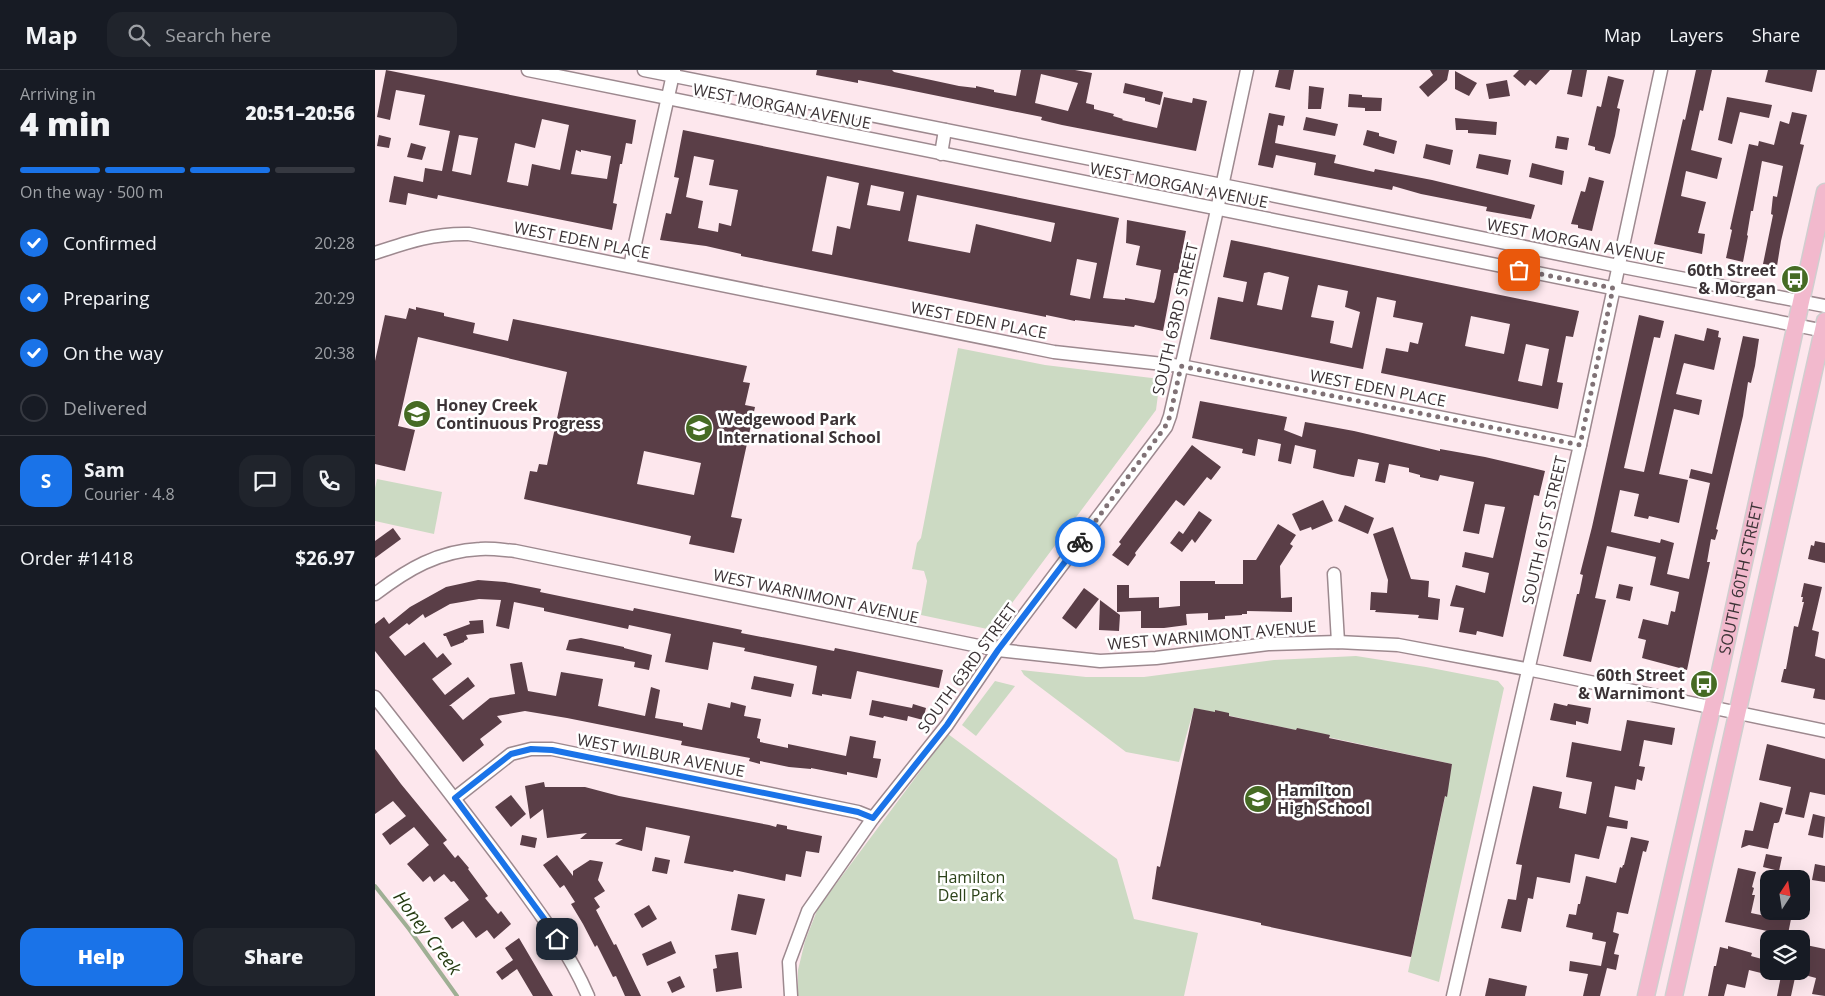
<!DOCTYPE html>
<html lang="en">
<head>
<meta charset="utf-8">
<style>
  :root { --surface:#171b24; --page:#20242c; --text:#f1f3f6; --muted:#9ea1a6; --line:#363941; --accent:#1a73e8 }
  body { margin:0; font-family:"Open Sans",sans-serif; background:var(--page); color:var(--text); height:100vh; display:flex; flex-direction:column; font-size:19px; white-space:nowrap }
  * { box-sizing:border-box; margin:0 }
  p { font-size:16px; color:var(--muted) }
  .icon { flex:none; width:28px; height:28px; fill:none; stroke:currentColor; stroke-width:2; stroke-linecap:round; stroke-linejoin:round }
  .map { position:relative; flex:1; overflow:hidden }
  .side { display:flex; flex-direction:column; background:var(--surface); width:375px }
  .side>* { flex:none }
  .needle { width:32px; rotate:12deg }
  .buttons { position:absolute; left:1385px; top:800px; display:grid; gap:10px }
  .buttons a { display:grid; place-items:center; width:50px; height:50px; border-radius:10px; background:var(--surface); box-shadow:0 5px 20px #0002; font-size:25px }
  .pin { position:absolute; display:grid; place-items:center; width:42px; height:42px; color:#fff; margin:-21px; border-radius:10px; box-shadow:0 2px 8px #0006 }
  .courier { position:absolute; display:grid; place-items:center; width:50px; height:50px; margin:-25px; border:4px solid #1a73e8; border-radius:50%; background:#fff; color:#222; box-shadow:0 1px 6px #0007 }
  .overview em { font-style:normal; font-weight:800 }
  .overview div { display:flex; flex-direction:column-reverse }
  .overview { display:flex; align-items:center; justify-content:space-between; height:85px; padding:0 20px }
  h1 { font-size:32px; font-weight:800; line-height:38px }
  .bar { display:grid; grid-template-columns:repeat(4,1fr); gap:8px 5px; align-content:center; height:60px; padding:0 20px }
  .bar i { height:6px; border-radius:4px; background:var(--line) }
  .bar .selected { background:var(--accent) }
  .bar p { grid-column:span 4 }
  .line { display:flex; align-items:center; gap:12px; padding:0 20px; border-top:1px solid var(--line) }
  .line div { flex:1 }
  .round { display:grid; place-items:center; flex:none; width:52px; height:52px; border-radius:15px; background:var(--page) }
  ol { padding:0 20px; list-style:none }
  li { display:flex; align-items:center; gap:15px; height:55px }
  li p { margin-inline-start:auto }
  li .icon { padding:5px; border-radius:50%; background:var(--accent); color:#fff; stroke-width:4 }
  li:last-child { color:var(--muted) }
  li i { width:28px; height:28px; border:2px solid var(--line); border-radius:50% }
  .cta { display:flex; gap:10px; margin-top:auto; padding:10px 20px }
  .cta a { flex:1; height:58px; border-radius:15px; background:var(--accent); color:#fff; font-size:20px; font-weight:800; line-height:58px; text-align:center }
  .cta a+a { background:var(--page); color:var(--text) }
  header { display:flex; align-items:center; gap:30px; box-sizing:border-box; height:70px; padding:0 25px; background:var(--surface); border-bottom:1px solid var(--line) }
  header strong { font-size:24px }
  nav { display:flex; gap:28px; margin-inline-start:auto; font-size:18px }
  .search { width:350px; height:45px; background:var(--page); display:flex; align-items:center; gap:12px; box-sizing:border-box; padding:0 18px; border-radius:15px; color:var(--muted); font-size:19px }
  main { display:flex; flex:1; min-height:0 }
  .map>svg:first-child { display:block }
  .green { fill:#ccdac3 }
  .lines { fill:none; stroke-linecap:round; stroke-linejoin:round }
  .stream { stroke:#9faf94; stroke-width:4 }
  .building { fill:#5a3e47; fill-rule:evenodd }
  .minor-casing { stroke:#9d898f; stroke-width:15 }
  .major-casing { stroke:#d0cecf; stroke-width:19 }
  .minor { stroke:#fff; stroke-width:12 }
  .major { stroke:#f2b9cd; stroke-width:16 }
  .done { stroke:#807276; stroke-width:5; stroke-dasharray:0 9 }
  .route { stroke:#1a73e8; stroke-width:6 }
  .labels { text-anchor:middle; stroke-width:5; stroke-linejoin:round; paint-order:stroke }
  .street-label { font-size:16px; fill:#3c3336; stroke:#fff }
  .poi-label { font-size:16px; font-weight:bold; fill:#3c3336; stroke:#fff; text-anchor:start }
  .park-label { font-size:16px; fill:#2c4319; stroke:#fff }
  .water-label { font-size:18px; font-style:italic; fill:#273d13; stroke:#fff }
</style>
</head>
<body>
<header>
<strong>Map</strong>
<div class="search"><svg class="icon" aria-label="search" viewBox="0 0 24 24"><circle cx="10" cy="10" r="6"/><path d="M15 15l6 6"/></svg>Search here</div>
<nav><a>Map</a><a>Layers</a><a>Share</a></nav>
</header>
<main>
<section class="side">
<div class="overview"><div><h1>4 min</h1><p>Arriving in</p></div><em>20:51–20:56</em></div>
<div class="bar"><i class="selected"></i><i class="selected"></i><i class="selected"></i><i></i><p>On the way · 500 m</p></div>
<ol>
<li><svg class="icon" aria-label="check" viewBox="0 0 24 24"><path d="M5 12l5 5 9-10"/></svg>Confirmed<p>20:28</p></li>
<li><svg class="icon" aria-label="check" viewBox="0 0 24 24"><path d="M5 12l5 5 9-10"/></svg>Preparing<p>20:29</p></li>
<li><svg class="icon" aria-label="check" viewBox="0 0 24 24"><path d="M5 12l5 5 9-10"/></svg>On the way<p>20:38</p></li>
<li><i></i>Delivered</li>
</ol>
<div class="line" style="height:90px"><b class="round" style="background:var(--accent);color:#fff">S</b><div><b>Sam</b><p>Courier · 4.8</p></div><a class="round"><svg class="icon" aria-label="chat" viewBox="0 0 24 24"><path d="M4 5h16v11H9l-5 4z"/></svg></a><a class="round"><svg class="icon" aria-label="phone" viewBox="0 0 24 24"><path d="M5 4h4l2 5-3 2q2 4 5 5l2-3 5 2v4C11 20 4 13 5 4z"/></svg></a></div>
<div class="line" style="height:65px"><div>Order #1418</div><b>$26.97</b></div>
<div class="cta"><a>Help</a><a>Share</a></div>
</section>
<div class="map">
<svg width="1450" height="926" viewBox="0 0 1450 926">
  <rect width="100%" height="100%" fill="#fde7ed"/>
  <g class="green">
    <polygon points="583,278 670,295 785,309 781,340 617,560 546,545 552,511 549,501 537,499 542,473 546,468"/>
    <polygon points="2,409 67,422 59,464 0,451 0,418"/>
    <polygon points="981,586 1051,597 1123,611 1129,618 1064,912 1033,902 1077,694 819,638 804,692 751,682 649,605 646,600 711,607 769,607 899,590"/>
    <polygon points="620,611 640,616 601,666 587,655"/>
    <polygon points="573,664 742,789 759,849 823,863 809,926 423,926 423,900 430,871 443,838"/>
  </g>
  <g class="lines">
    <polyline class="stream" points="0,816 34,859 82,926"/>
  </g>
  <g class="building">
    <path d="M11,0l250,50 -4,24 -6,-1 -4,21h-2l-7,39 4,1 -5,26 -174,-35 -1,4 -29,-6 -2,12 -17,-3 5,-26 29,6 2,-14 17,3 8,-40 -31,-6 6,-30 -29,-5 -6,30 -13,-3zM167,49l27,6 -9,45 -28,-6 -4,22 -21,-4 8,-39 20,5zM84,65l19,3 -7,37 -19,-4zM201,80l5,2v-2l30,6 -4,23 -36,-5z"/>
    <path d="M442,0h75l2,2 65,14 17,2v-2l18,4v2l22,4 5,-26h54l17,3 -6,30 8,2v4l20,5 -1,2 10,3 -1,1 35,8 7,-31 28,6 1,-5 14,3 -11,50 -134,-26 -21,-5 1,-3 -143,-29 -41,-8v3l-42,-8zM666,4l37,9 -10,28 -33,-8z"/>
    <polygon points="904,0 919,0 915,20 900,17"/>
    <polygon points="1055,0 1074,0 1072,10 1053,27 1044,17 1058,5"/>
    <polygon points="1144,0 1175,0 1161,15 1155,10 1150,16 1138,6"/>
    <polygon points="1197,0 1212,0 1207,27 1192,24"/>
    <polygon points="1321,0 1337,0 1328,41 1325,40 1316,80 1347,88 1342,109 1311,101 1306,126 1331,132 1323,163 1330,164 1327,184 1279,174 1308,49 1310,50"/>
    <polygon points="1393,0 1442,0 1437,22 1390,12"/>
    <polygon points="1080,1 1102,13 1094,26 1080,19"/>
    <polygon points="1233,6 1249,10 1242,38 1245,39 1240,66 1235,84 1220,80 1220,77 1213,75 1222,36 1226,37"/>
    <polygon points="1132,10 1135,26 1114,29 1111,14"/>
    <polygon points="750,13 788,22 785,35 770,31 770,28 748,23"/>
    <polygon points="934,16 949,18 946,39 933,39"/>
    <polygon points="974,24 987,25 987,27 1007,28 1006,41 990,41 990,38 973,37"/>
    <polygon points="1352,27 1397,35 1394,48 1365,42 1357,74 1343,70"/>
    <polygon points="1417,42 1432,45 1425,74 1429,75 1406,171 1402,196 1388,194 1398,145 1396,144 1398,126 1402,127 1408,96 1387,91 1378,141 1376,141 1372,165 1373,166 1368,192 1351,188 1357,160 1355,159 1374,74 1383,76 1384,71 1399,75 1405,51 1414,54"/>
    <polygon points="894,43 910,46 908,56 903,55 900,73 961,85 959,93 999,102 1000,99 1057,110 1160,135 1156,149 1111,141 1112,137 1046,124 1018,116 1017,120 939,105 941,93 901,85 898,98 883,95"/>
    <polygon points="931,47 963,54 960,66 928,60"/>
    <polygon points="1080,48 1122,52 1121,65 1093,63 1093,60 1081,60"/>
    <path d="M308,60l436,88 -16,80 22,2v-2l29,5 2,-5 5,-28 -25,-5 4,-19 -14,-3 1,-23 59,11 -8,42h-4l-11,58 -28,-6 -1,2 -59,-7v1l-29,-6v2l-305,-61v-2l-35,-8 -46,-6 6,-27 5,1 8,-36 -5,-1zM319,86l20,4 -5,25 29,5 -7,36 -12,-3 -1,9 -20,-4 5,-27 -17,-4zM452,106l32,7 -9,46 -13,-3 -5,29 -20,-4zM496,115l33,7 -4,19 -33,-6zM542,125l138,28 -4,19 -75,-18 -6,29 -62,-12zM702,189l20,4 -7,36 -20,-4z"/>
    <polygon points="992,60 1004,63 1004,66 1022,71 1019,84 988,75"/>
    <polygon points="4,65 16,68 14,78 2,76"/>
    <polygon points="1182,66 1194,68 1192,80 1180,78"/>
    <polygon points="36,73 51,77 47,90 32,87"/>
    <polygon points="1051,74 1078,80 1075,95 1048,88"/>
    <polygon points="1104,84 1136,90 1133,105 1101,98"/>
    <polygon points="1157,93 1189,101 1187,115 1154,107"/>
    <polygon points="1214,107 1229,111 1217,161 1203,158 1203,155 1196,154 1206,121 1210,122"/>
    <path d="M856,170l348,71 -6,26 -7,-1 -3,15 -6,31 6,1 -5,26 -177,-36 5,-25 22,4 2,-10 8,2 5,-21 -30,-6 3,-16 -19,-4 -14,72 -153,-30 8,-42 25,5 4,-20 -24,-5zM894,202l20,5 -7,33 -25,-5 7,-32zM943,215l30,6 -3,16 15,5 -8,36 -22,-5 4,-22 -23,-4zM1096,246l39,8 -6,30 -39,-8zM1151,274l23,5 -7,37 -24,-5z"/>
    <path d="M41,237l28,6v3l31,7 -2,10 35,8 5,-22 234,47 -4,16 7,1 -5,22 10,2 -24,110 11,2 -8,34 -45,-9 2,-8 -167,-37 6,-28 7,1 2,-8 8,1 20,-93 -149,-35 -20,89 17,4 -10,41 -30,-7v-103l10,-46 21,4 3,-11 7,2zM269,381l57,12 -7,32 -57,-11z"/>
    <polygon points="1264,245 1289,251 1285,268 1279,267 1249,398 1269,402 1300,264 1329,271 1332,258 1344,261 1343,267 1346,268 1339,300 1309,293 1308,296 1301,324 1327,330 1324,345 1299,339 1284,404 1313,410 1304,453 1274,446 1273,449 1259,446 1264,424 1245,420 1236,462 1285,473 1286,469 1299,473 1292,504 1314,509 1335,413 1314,408 1316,399 1337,404 1368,266 1384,269 1380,296 1376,313 1373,312 1368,346 1341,459 1343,460 1340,470 1336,469 1332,492 1335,492 1312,600 1267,588 1271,570 1263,568 1268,549 1293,555 1296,541 1300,542 1304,522 1275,515 1281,487 1232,476 1220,528 1231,530 1216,592 1188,586 1202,524 1204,524 1208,505 1205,504 1217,457"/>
    <polygon points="825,331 912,347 909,360 927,367 930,352 979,361 1065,381 1065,379 1110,387 1170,401 1164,426 1159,425 1128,567 1102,561 1101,565 1084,562 1089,538 1075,536 1081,515 1110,523 1114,503 1087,497 1090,482 1118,488 1130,437 1110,434 1104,464 1088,461 1099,412 1065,405 1063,411 1045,407 1045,405 1034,402 1034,398 1014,394 1010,413 1000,411 1004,393 983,389 979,407 967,405 938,398 941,380 920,375 916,394 903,391 906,374 883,369 880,386 867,383 868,379 817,368"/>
    <polygon points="817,375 846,397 836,410 832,407 809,436 801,430 760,483 761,485 753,496 737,485 746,474 744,472"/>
    <polygon points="948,430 958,451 937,460 936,457 925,461 917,444"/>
    <polygon points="970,435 999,448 993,464 963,451"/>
    <polygon points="824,441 837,450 820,473 817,469 807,482 795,473 804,461 808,464"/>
    <polygon points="903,454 921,465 915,474 918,476 905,496 906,528 917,527 917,542 872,541 872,544 867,544 867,545 850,546 850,549 833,550 833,543 811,544 812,555 789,558 766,558 766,541 742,542 742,515 754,515 754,528 784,527 784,538 805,536 805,511 840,511 840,514 868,514 868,490 881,490"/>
    <polygon points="1018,457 1036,509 1054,511 1053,527 1065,529 1063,550 1043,548 1044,545 1000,542 1001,540 995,540 996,522 1012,523 1013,510 998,464"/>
    <polygon points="18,458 26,469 0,488 0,471"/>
    <polygon points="1440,471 1450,473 1450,493 1433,489 1436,475 1439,476"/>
    <polygon points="103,510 130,512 166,519 165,522 194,528 258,541 259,538 367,560 366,563 429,575 459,581 460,578 568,600 564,618 482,601 476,629 447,624 447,626 437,624 442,596 369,581 370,578 338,572 333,600 290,592 296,564 254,555 253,559 169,541 169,538 139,532 134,559 121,556 126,530 104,529 75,534 50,548 48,544 34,555 32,553 14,567 30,586 49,572 62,588 68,583 77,594 57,609 70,625 93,607 100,616 74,636 76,636 88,650 115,628 140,624 135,594 147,592 153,621 181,626 186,602 228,609 223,636 270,646 276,617 285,620 280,648 308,653 308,656 327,660 333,633 355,638 356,632 371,636 369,646 386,649 382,668 385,669 385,672 413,678 413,674 471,686 475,666 501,671 498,688 506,689 502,708 472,702 472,705 436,698 436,699 414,697 385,691 385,694 374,691 375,688 306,675 307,671 192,648 150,641 122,646 127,652 105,669 109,675 88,692 0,581 0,554 9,547 14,554 35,537 71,517"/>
    <polygon points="1429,513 1447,517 1437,560 1444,562 1440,586 1450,589 1450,630 1438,628 1440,619 1406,612 1409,599 1411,599 1419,556 1423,557 1429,532 1427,532 1428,527 1426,527"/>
    <polygon points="1244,514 1258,517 1255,531 1241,528"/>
    <polygon points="709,518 724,529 701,559 687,548"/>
    <polygon points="725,530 745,545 744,561 724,560"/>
    <polygon points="108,550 109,563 91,565 93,569 89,571 89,572 76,577 71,566 69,566 68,564 95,554 94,551"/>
    <polygon points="206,568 249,577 249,578 277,585 274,600 259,597 260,592 191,580 194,570"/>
    <polygon points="379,606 419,614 416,627 376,619"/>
    <polygon points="497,630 537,638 538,634 551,638 548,650 533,646 532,651 509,646 508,648 494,645"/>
    <polygon points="1179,633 1192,636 1193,634 1216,638 1213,654 1201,651 1201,655 1175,650"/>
    <polygon points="819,638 840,642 840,640 854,643 854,646 921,660 922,658 955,665 954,668 1077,694 1072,727 1070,726 1036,887 886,855 886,853 777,829 782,796 785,797"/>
    <polygon points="1252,650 1300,658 1297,675 1269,670 1264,696 1270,697 1267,711 1262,709 1260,720 1240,716 1234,747 1253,751 1252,759 1232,756 1224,789 1200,784 1195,813 1162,807 1158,829 1153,828 1146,862 1126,858 1133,829 1141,830 1147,795 1141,794 1158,716 1187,722 1184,738 1211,744 1217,712 1191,707 1197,672 1246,681"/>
    <polygon points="1392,674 1450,689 1450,725 1435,722 1429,748 1410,744 1416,717 1384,710"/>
    <polygon points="0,679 26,714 72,770 68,773 80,788 83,785 94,798 93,799 113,826 110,828 123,844 126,841 136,854 119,869 112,860 101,868 88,851 77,859 69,848 94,830 79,811 76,812 69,804 59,812 55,806 48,812 32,794 54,775 39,757 15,775 7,764 31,746 18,731 0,744"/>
    <polygon points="169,712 170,717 210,717 244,726 394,755 401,757 402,754 412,756 412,759 447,766 444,783 431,781 426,807 411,804 410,811 359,800 358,802 309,793 315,766 271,757 267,781 240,774 248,769 205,769 212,763 172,768 168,739 155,749 150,716"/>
    <polygon points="136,725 151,744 136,757 120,737"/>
    <polygon points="1385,732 1408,738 1404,752 1402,753 1399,753 1393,779 1374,775 1366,778 1370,760 1378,761"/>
    <polygon points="1438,744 1450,747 1448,768 1433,765"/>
    <polygon points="147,765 162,768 160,778 145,775"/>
    <polygon points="1256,767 1274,771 1271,782 1268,781 1253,844 1242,842 1238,862 1244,864 1239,884 1244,885 1241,900 1232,898 1225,926 1208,926 1213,904 1194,901 1195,891 1226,896 1231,872 1217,869 1218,863 1191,857 1194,844 1201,845 1203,834 1205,834 1211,806 1241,813 1245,797 1247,798 1248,795 1249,795"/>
    <polygon points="1391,784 1407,787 1404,801 1388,797"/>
    <polygon points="182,785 198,806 198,801 215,790 228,792 223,810 230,821 219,828 225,837 221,840 239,875 241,874 266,926 250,926 241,906 238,907 222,875 220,877 208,854 196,834 200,832 189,815 185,818 168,795"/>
    <polygon points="280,787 295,790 292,804 277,801"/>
    <polygon points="1440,794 1450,796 1450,812 1437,810"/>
    <polygon points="1363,798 1381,802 1377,817 1379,818 1377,825 1380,825 1376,843 1400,848 1401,844 1416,849 1412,869 1399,869 1400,865 1397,864 1397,862 1350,852"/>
    <polygon points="363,824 390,829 381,865 356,860"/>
    <polygon points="274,835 282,849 267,858 259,844"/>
    <polygon points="144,868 154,885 178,926 158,926 142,899 127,910 121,902 138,890 130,878"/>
    <polygon points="296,871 301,883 272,896 267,884"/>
    <polygon points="1431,875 1450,879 1450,926 1437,924 1441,908 1426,904 1426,887 1428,888"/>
    <polygon points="1353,876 1377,883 1376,886 1394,891 1394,905 1374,900 1370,918 1352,914 1349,926 1333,926 1339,896 1341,896 1345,877 1353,879"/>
    <polygon points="363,882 367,918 341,922 338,899 342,898 340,885"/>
    <polygon points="1407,901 1421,903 1416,926 1402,926"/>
    <polygon points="305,906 310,917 297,923 292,912"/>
    <polygon points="1114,908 1152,916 1150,926 1110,926"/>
  </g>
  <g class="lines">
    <g class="minor-casing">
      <g id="minor">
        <polyline points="153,0 1450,261"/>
        <polyline points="269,0 862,118 1243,196 1450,236"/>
        <polyline points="566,84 570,60"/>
        <path d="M0,183c33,-11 59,-20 94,-19l585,118 127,14 399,79"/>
        <polyline points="255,196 299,0"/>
        <polyline points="959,504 963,572"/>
        <path d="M0,524c33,-25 63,-43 105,-45 11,-1 23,1 35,2l483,99 102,11 56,-3 112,-14 70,-2 60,3 144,27 283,59"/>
        <path d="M0,627c44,56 88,113 131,170 30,41 62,82 82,129"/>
        <polyline points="80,728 136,684 156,679 177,679 483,742 498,748"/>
        <polyline points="416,926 414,892 433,841 498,748 572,655 623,580 791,357 795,346 840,149 872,0"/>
        <polyline points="1078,926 1205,375 1286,0"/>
      </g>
    </g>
    <g class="major-casing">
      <g id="major">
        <path id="s1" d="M1271,926l66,-288 113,-516"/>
        <polyline points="1299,926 1450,251"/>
      </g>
    </g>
    <use href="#minor" class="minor"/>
    <use href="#major" class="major"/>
  </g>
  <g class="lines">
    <polyline class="done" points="705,472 790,357 795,346 806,296 1205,375 1238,218 1144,200"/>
    <polyline class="route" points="182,869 173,854 80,728 136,684 156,679 177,680 483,742 498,748 572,655 623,580 705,472"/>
  </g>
  <defs>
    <g id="bus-disc" transform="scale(1.4375)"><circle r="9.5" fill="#466b24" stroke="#fff"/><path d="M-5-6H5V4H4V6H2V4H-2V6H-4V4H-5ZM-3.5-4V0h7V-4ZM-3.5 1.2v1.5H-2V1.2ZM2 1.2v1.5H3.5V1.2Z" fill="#fff"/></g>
    <g id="school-disc" transform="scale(1.4375)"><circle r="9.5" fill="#466b24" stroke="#fff"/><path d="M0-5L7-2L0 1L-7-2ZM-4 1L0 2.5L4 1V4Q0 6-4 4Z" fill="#fff"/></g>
  </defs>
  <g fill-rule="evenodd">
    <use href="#bus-disc" x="1420" y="209"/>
    <use href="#school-disc" x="42" y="344"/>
    <use href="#school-disc" x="324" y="358"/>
    <use href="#bus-disc" x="1329" y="614"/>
    <use href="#school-disc" x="883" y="729"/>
  </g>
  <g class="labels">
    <g class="street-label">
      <text transform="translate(407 36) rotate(11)" y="6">WEST MORGAN AVENUE</text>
      <text transform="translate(804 115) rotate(11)" y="6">WEST MORGAN AVENUE</text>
      <text transform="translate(207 170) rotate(11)" y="6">WEST EDEN PLACE</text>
      <text transform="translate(1201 171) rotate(11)" y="6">WEST MORGAN AVENUE</text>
      <text transform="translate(800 249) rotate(-77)" y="6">SOUTH 63RD STREET</text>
      <text transform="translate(604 250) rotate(11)" y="6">WEST EDEN PLACE</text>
      <text transform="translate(1003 318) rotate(11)" y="6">WEST EDEN PLACE</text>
      <text transform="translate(1169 460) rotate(-77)" y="6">SOUTH 61ST STREET</text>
      <text dy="6" stroke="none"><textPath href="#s1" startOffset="428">SOUTH 60TH STREET</textPath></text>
      <text transform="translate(441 526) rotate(12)" y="6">WEST WARNIMONT AVENUE</text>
      <text transform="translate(837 565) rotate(-5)" y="6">WEST WARNIMONT AVENUE</text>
      <text transform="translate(592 598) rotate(-54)" y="6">SOUTH 63RD STREET</text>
      <text transform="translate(286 685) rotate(11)" y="6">WEST WILBUR AVENUE</text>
    </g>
    <g class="poi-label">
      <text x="1401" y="206" text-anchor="end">60th Street<tspan x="1401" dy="18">&amp; Morgan</tspan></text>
      <text x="61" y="341">Honey Creek<tspan x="61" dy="18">Continuous Progress</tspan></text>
      <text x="343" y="355">Wedgewood Park<tspan x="343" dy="18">International School</tspan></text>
      <text x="1310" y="611" text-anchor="end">60th Street<tspan x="1310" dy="18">&amp; Warnimont</tspan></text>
      <text x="902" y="726">Hamilton<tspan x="902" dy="18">High School</tspan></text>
    </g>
    <g class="park-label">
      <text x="596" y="813">Hamilton<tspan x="596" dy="18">Dell Park</tspan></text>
    </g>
    <g class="water-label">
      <text transform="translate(52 863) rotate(53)" y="6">Honey Creek</text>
    </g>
  </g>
</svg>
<div class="buttons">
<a><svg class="needle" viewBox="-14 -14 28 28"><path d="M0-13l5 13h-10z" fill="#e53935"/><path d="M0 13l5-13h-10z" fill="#9ea1a6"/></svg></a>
<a><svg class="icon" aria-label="layers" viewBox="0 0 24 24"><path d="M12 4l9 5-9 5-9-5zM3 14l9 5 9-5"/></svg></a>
</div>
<div class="pin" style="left:1144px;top:200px;background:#ea580c"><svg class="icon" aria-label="bag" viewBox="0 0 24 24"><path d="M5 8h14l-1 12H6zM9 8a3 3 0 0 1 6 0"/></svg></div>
<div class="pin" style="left:182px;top:869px;background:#1f2937"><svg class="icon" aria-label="home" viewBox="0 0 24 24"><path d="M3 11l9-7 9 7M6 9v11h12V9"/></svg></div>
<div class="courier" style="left:705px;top:472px"><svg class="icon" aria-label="bike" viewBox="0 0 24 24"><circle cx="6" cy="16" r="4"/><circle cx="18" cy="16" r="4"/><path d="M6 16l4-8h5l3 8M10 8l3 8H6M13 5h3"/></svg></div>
</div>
</main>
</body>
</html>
